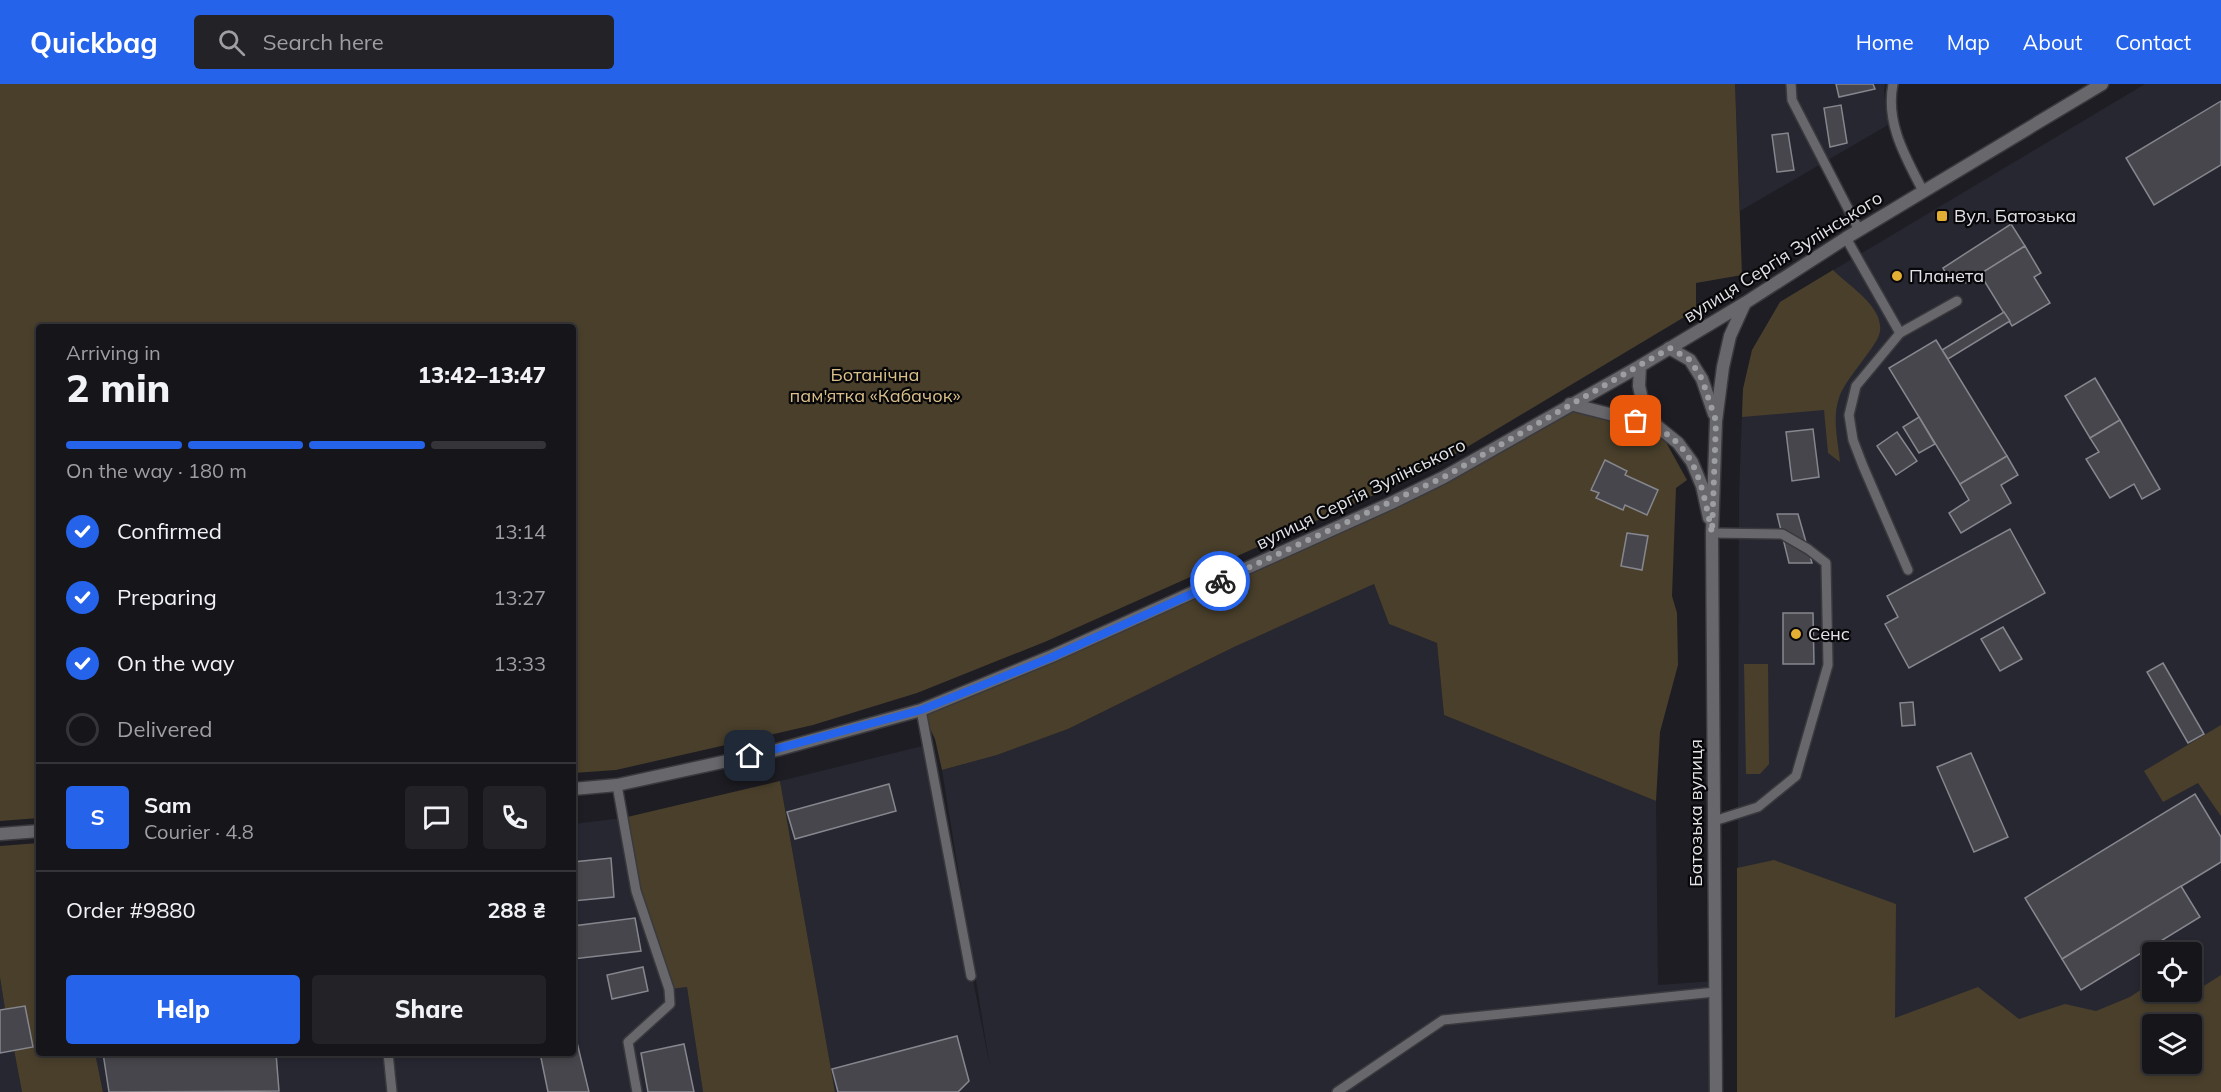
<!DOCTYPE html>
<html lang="en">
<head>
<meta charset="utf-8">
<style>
  :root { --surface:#16161a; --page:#232327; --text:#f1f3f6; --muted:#9e9fa2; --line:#353539; --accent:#2563eb }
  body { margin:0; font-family:Mulish,sans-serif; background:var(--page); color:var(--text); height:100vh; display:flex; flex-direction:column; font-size:22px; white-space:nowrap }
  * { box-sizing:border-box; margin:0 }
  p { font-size:20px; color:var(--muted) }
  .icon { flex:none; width:33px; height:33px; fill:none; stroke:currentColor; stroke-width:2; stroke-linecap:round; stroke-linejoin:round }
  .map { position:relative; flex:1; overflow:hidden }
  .details { position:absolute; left:36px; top:240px; width:540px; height:732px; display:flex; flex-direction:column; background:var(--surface); border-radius:6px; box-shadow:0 3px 9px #0003,0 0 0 2px var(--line) }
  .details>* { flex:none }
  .buttons { position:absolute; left:2142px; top:858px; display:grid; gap:12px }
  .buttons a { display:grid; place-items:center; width:60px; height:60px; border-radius:6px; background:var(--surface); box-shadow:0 3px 9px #0003,0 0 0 2px var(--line); font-size:30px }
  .pin { position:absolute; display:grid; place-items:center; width:51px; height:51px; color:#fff; margin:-26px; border-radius:12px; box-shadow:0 3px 9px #0006 }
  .courier { position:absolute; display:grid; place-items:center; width:60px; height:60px; margin:-30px; border:4px solid #2563eb; border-radius:50%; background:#fff; color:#222; box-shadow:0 2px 8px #0007 }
  .headline em { font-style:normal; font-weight:800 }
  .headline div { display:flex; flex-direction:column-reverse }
  .headline { display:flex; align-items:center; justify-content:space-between; height:102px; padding:0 30px }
  h1 { font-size:39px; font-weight:800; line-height:45px }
  .bar { display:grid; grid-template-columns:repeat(4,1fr); gap:9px 6px; align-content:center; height:72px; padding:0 30px }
  .bar i { height:8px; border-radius:4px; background:var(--line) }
  .bar .on { background:var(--accent) }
  .bar p { grid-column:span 4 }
  .line { display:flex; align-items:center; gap:15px; padding:0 30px; border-top:2px solid var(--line) }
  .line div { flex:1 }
  .round { display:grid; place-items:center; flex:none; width:63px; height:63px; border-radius:6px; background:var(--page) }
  ol { padding:0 30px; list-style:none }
  li { display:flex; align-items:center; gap:18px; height:66px }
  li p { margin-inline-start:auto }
  li .icon { padding:6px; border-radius:50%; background:var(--accent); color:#fff; stroke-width:4 }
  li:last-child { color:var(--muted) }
  li i { width:33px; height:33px; border:3px solid var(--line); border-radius:50% }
  .cta { display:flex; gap:12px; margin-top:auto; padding:12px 30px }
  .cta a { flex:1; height:69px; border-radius:6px; background:var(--accent); color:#fff; font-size:24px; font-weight:800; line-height:69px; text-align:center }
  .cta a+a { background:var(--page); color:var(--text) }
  header { display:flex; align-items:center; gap:36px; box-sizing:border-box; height:84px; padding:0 30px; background:var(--accent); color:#fff }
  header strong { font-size:28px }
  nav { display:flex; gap:33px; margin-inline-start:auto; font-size:21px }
  .search { width:420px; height:54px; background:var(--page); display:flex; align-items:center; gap:15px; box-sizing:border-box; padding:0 21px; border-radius:6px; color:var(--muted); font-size:22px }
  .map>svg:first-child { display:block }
  .built { fill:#272732; fill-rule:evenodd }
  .green { fill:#493f2b; fill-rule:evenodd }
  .building { fill:#46464c; stroke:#86868e; stroke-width:1.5 }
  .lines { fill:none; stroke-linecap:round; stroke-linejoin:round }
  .service-casing { stroke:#39393e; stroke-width:12 }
  .tertiary-casing { stroke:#39393e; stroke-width:15 }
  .service { stroke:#68686c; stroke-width:9 }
  .tertiary { stroke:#68686c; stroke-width:12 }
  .done { stroke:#9d9ea2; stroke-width:6; stroke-dasharray:0 10.8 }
  .route { stroke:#2563eb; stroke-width:8 }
  .poi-dot { fill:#e3ae34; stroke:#08080a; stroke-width:2 }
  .labels { text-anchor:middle; stroke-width:4.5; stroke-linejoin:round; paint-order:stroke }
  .poi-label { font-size:18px; fill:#e2e3e7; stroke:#08080a; text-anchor:start }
  .street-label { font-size:18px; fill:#e2e3e7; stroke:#08080a }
  .park-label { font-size:18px; fill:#dabf89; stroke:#08080a }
</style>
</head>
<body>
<header>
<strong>Quickbag</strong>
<div class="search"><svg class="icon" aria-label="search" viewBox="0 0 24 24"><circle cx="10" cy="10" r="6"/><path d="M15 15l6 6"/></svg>Search here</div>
<nav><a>Home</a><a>Map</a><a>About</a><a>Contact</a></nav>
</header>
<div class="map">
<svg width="2221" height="1008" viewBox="0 0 2221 1008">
  <rect width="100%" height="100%" fill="#1d1d23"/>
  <g class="built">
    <polygon points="1735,0 1885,0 1884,7 1888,41 1740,127"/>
    <path d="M2145,0h76v1008h-484l2,-598 4,-105 9,-39 28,-48zM2152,868h40v40h-40zM2152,940h40v40h-40z"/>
    <polygon points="1374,500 1389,540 1437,559 1444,631 1656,717 1658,901 1715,897 1716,1008 835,1008 780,697 927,661 990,983 942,686 997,671 1068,645 1234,563"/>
    <polygon points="623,734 669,905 687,902 703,1008 103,1008 95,969 573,969 573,740"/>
    <polygon points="0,893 5,925 25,922 33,963 14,967 22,1008 0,1008"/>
  </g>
  <g class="green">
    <polygon points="0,0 1735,0 1742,191 1696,199 1696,226 1437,381 1385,406 1047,557 917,609 813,641 616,686 573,689 573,243 39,243 39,734 0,737"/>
    <path d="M1833,186c14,14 37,28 45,47 1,3 3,10 2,14 -1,14 -35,47 -41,67 -7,20 -1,43 1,64l-12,-9 -4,-43 -82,7 1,-28 9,-39 28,-48z"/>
    <polygon points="1570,320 1657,342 1687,396 1676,404 1672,512 1677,529 1678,581 1660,648 1656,717 1444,631 1437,559 1389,540 1374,500 1234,563 1068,645 997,671 942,686 935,655 921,626 1391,419"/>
    <polygon points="1744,580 1768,580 1769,680 1760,690 1746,690"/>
    <polygon points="2221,641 2221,732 2198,699 2163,718 2144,687"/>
    <polygon points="780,697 835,1008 703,1008 687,903 669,905 636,807 623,734"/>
    <polygon points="39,759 39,791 37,791 39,805 39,969 95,969 103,1008 22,1008 14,966 32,963 25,922 5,925 0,893 0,762"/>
    <path d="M1774,776l122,44 -1,114 83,-31 41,32 46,-15 31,7 34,-14 18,-12 4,2v5h7l18,11 44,-28v117h-484v-224zM2152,940h40v40h-40z"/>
  </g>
  <g class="building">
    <polygon points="1836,0 1873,0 1875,5 1839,13"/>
    <polygon points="2221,17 2221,81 2154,121 2126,74"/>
    <polygon points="1841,21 1847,59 1830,63 1824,24"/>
    <polygon points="1788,49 1794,86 1777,88 1772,51"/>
    <polygon points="2011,140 2025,162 1966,199 1961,190 1950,197 1943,184"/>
    <polygon points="2025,162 2041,189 2034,193 2050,219 2012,242 1980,190"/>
    <polygon points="2004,228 2010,237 1948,275 1942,266"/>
    <polygon points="1936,256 2007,372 1960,400 1889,284"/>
    <polygon points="2095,294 2120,336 2090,354 2065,312"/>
    <polygon points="1919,333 1935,360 1919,369 1903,343"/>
    <polygon points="2120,336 2160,405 2142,415 2134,400 2110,414 2086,375 2099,368 2090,354"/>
    <polygon points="1813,345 1819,393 1792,397 1786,348"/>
    <polygon points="1897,348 1917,377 1896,391 1877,362"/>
    <polygon points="2007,372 2018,391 2001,401 2011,419 1961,449 1949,429 1969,416 1960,400"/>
    <polygon points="1605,376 1627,387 1625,391 1658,406 1647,431 1625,421 1623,426 1596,414 1599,409 1591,406"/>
    <polygon points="1777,430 1798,430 1812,479 1789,479"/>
    <polygon points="2010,445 2045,509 1909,584 1885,540 1898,533 1887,512"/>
    <polygon points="1627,449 1648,452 1642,486 1621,482"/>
    <polygon points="1783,529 1813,529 1814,580 1783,580"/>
    <polygon points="2003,543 2022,575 2000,587 1981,555"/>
    <polygon points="2163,579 2204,650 2188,659 2147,588"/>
    <polygon points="1913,618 1915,641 1902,642 1900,619"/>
    <polygon points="1971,669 2008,753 1974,768 1937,683"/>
    <polygon points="889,700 896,727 795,755 787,728"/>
    <polygon points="2195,710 2221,753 2221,778 2062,875 2025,814"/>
    <polygon points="611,774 614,813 573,817 573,778"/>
    <polygon points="2181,802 2200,833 2081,906 2062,875"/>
    <polygon points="635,834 641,867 573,875 573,842"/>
    <polygon points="643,883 648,907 612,915 607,891"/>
    <polygon points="25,922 33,963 0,969 0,926"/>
    <polygon points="573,942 589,1008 548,1008 540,969 573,969"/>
    <polygon points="957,952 969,997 958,1008 838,1008 832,985"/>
    <polygon points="684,960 694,1008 648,1008 641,969"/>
    <polygon points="103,969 276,969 279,1007 109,1008"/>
  </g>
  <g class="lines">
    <g class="service-casing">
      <g id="service">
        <polyline points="1791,0 1792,16 1859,146"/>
        <path d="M1893,0c-8,39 13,74 30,107"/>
        <polyline points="1846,154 1900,249"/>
        <polyline points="1712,449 1782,450 1808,465 1826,479 1828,581 1796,692 1758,723 1714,737"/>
        <polyline points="1908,486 1863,382 1853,356 1849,331 1856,302 1900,249 1957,217"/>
        <polyline points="921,626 971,892"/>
        <polyline points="617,701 636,807 669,905 670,920 628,958 637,1008"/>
        <polyline points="388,969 392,1008"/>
        <polyline points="1337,1008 1443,936 1715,908"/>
      </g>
    </g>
    <g class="tertiary-casing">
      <g id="tertiary">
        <polyline points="1669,264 1690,276 1702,295 1714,330"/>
        <polyline points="1640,282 1639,302 1643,320 1657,342 1678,359 1692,378 1702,402 1709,434"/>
        <polyline points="1570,320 1657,342"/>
        <polyline points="573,705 617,701 773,667 921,626 1052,572 1391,419 1444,393 1640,282 1745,219 1846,154 2102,0"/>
        <polyline points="0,750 39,747"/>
        <polyline points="1716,1008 1712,449 1716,337 1723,283 1730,252 1745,219"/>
      </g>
    </g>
    <use href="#service" class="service"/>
    <use href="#tertiary" class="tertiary"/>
  </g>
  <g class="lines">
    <path class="done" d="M1220,497l224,-104 226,-129 20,12 12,19 14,42 -4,112c-11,-52 -17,-97 -76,-112"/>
    <polyline class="route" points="750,672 921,626 1052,573 1220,497"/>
  </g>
  <g class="poi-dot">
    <rect x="1936" y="126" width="12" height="12" rx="3"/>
    <circle cx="1897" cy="192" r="6"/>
    <circle cx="1796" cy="550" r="6"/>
  </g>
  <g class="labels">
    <g class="poi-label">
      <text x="1954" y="138">Вул. Батозька</text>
      <text x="1909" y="198">Планета</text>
      <text x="1808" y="556">Сенс</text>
    </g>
    <g class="street-label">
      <text transform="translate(1783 173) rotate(-32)" y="6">вулиця Сергія Зулінського</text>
      <text transform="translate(1361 410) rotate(-26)" y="6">вулиця Сергія Зулінського</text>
      <text transform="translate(1696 729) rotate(-90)" y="6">Батозька вулиця</text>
    </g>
    <g class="park-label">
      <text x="875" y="297">Ботанічна<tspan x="875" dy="21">пам'ятка «Кабачок»</tspan></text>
    </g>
  </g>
</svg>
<div class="buttons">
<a><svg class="icon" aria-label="locate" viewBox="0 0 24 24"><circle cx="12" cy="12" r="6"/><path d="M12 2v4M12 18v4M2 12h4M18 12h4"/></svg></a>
<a><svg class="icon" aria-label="layers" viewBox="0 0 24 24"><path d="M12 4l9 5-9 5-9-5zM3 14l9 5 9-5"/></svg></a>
</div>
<div class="pin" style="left:1636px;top:337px;background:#ea580c"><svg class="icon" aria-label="bag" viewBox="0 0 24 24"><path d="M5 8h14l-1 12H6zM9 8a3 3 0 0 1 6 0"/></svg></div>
<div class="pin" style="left:750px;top:672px;background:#1f2937"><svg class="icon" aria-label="home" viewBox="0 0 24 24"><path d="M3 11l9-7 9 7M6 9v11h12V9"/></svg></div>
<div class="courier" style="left:1220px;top:497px"><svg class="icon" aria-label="bike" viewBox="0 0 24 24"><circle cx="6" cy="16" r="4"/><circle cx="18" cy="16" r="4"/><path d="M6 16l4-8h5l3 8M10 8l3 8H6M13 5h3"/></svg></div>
<section class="details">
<div class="headline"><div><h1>2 min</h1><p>Arriving in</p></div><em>13:42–13:47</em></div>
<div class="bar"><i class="on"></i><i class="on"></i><i class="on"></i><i></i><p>On the way · 180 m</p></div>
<ol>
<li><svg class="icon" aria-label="check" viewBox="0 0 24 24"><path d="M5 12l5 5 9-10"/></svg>Confirmed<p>13:14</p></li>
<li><svg class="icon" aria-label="check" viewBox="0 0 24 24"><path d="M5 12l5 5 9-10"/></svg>Preparing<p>13:27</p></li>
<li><svg class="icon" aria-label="check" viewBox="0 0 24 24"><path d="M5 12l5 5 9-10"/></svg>On the way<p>13:33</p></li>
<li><i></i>Delivered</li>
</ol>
<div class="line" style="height:108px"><b class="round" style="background:var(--accent);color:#fff">S</b><div><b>Sam</b><p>Courier · 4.8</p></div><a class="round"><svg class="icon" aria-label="chat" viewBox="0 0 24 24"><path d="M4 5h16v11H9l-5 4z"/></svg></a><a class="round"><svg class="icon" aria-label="phone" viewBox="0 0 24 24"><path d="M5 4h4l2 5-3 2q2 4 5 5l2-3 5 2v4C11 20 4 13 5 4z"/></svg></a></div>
<div class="line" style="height:78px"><div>Order #9880</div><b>288 ₴</b></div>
<div class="cta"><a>Help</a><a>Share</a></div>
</section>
</div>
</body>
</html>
